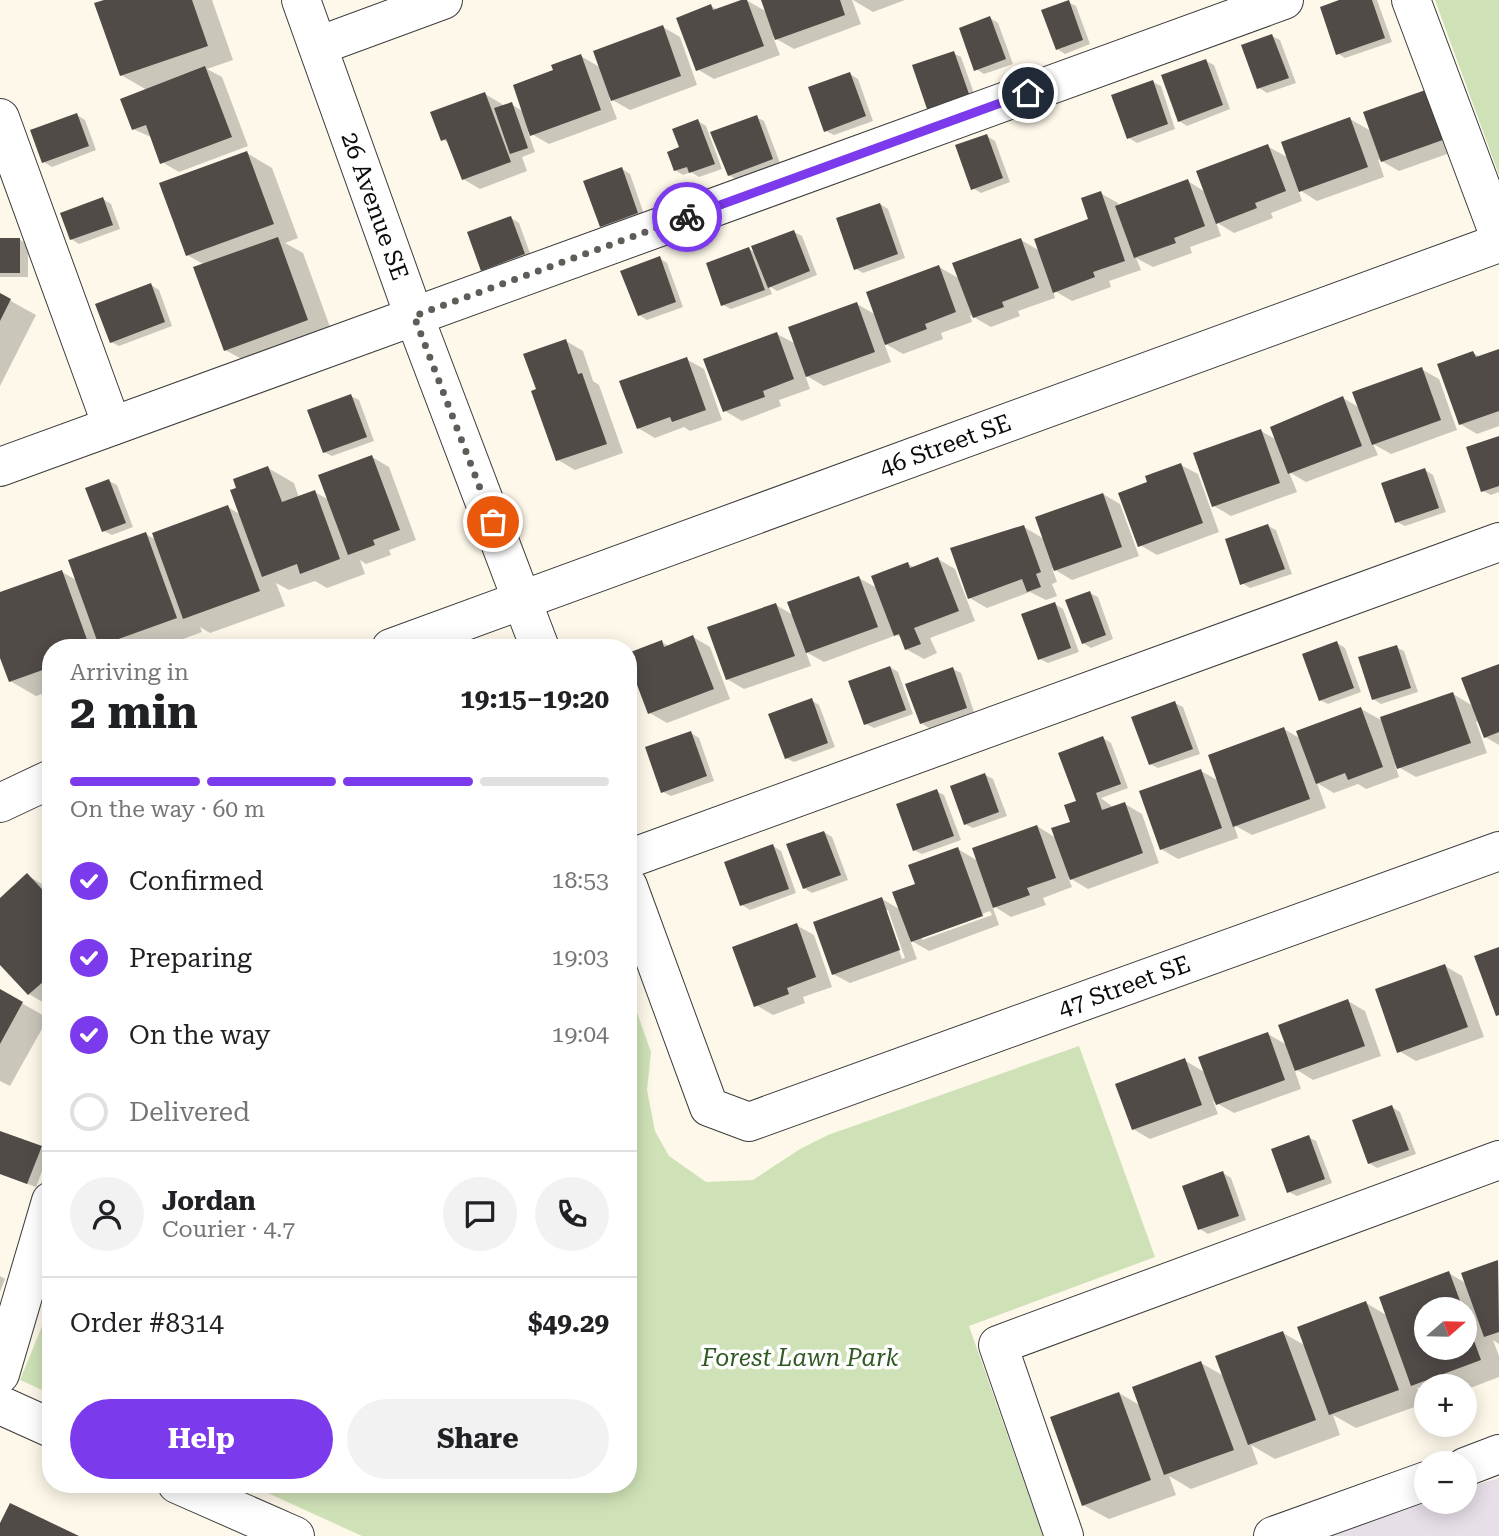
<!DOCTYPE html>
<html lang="en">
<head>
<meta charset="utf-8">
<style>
  :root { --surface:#fff; --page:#f2f2f2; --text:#202124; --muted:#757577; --line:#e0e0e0; --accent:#7c3aed }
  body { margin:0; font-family:"Roboto Serif",serif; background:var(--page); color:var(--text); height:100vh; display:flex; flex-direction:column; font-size:26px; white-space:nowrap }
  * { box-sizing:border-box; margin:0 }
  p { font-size:23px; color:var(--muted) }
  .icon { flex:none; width:38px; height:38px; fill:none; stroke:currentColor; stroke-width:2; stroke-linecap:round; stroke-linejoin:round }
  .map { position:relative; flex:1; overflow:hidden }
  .sheet { position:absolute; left:42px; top:639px; width:595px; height:854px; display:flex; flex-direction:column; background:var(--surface); border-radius:28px; box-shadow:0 4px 18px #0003 }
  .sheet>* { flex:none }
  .needle { width:46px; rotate:70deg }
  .fabs { position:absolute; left:1414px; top:1297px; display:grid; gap:14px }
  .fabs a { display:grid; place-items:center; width:63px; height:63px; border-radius:50%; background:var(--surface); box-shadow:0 4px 18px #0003; font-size:35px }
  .pin { position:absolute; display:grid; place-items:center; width:60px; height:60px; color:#fff; margin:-30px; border:4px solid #fff; border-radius:50%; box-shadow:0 2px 7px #0007 }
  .courier { position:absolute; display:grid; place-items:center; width:70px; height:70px; margin:-35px; border:5px solid #7c3aed; border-radius:50%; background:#fff; color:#222; box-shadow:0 2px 9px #0007 }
  .summary em { font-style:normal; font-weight:700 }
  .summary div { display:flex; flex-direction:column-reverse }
  .summary { display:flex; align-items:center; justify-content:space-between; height:119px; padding:0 28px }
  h1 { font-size:46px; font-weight:700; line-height:52px }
  .bar { display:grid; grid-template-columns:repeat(4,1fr); gap:10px 7px; align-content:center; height:84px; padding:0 28px }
  .bar i { height:9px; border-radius:5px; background:var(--line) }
  .bar .current { background:var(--accent) }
  .bar p { grid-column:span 4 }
  .line { display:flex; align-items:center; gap:18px; padding:0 28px; border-top:2px solid var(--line) }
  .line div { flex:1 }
  .round { display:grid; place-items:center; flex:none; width:74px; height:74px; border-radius:37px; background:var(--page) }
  ol { padding:0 28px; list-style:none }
  li { display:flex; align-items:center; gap:21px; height:77px }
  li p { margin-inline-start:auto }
  li .icon { padding:7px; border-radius:50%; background:var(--accent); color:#fff; stroke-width:4 }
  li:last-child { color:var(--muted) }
  li i { width:38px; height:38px; border:4px solid var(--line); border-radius:50% }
  .action { display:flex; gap:14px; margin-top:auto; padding:14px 28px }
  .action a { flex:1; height:80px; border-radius:42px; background:var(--accent); color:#fff; font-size:28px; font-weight:700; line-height:80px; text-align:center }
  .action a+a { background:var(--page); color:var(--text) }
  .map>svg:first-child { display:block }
  .industrial { fill:#e7dfe8 }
  .green { fill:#cfe2b7 }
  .shadow { fill:#0003; fill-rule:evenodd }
  .building { fill:#514b48 }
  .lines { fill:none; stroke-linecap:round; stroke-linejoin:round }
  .minor-casing { stroke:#3d3d3d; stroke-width:40 }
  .minor { stroke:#fff; stroke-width:38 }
  .done { stroke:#5f5d58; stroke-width:7; stroke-dasharray:0 12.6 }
  .route { stroke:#7c3aed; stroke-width:9 }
  .labels { text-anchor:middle; stroke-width:7; stroke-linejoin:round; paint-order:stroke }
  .street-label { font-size:24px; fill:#0a0a0a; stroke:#fff }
  .park-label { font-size:24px; font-style:italic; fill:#305923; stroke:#fff }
</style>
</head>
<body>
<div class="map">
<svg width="1499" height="1536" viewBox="0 0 1499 1536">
  <rect width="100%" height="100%" fill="#fdf8e9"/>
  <polygon class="industrial" points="1499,1478 1499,1536 1307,1536 1426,1500 1426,1502 1465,1502 1465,1488"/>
  <g class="green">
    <polygon points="1435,0 1499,0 1499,175"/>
    <polygon points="628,987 651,1052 647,1090 655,1131 669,1156 706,1182 753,1180 800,1149 828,1135 1079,1046 1155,1257 969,1326 1043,1536 362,1536 248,1484 628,1484"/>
    <polygon points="51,1304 51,1394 20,1380"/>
  </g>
  <g class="shadow">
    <polygon points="109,0 212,0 233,60 207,69 222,77 248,146 179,172 162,162 153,138 133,129 147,90 121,75"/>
    <polygon points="746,0 767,12 762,0 852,0 861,24 794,49 773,37 780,55 714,79 697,69 711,6 718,10"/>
    <polygon points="853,0 905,0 873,12"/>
    <polygon points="1345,0 1377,0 1392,42 1345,58 1337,53"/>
    <polygon points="1068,2 1076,6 1090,44 1065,54 1057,49"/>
    <polygon points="990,18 998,23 1013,64 984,74 976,69"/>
    <polygon points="663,27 680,37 697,85 630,110 609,98 617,119 549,144 528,132 535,152 522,157 527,171 480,189 463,179 449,143 442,139 485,94 502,104 503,107 511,104 524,112 555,71 581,56 601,68"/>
    <polygon points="1272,36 1280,40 1296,83 1267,93 1259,88"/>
    <polygon points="953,53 961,57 976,99 936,112 928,108"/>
    <polygon points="1206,61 1214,65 1230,109 1187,126 1179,121"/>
    <polygon points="850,74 858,79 873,121 834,135 826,131"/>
    <polygon points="1153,82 1161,86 1175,129 1137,143 1129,138"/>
    <polygon points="1365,113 1467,147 1399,171 1378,159 1384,177 1317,201 1298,189 1302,201 1271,213 1273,218 1234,233 1216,222 1221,236 1190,247 1192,253 1153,267 1136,258 1141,270 1109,281 1111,287 1072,301 1053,290 1055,298 1018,311 1020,316 991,327 970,315 972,322 941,333 943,339 903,354 884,343 891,362 824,386 805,375 810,389 779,400 781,406 742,421 725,411 777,334 796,344 857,304 876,315 939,267 960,279 1021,240 1040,251 1090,220 1100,193 1118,203 1119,207 1188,181 1205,192 1267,146 1289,158 1350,119 1371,131"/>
    <polygon points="77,115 85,120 96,150 52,167 44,162"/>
    <polygon points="756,117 764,121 780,163 737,180 729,175"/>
    <polygon points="698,121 706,126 722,169 699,177 691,172 683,175 675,170 681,148"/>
    <polygon points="987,136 995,141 1010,182 981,193 973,188"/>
    <polygon points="247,153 272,168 298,238 285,243 303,253 333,335 251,364 225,350 205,265 187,255"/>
    <polygon points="622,169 630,174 645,217 609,231 601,226"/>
    <polygon points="103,199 111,204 120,229 79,244 71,239"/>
    <polygon points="880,204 888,209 905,258 863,273 855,268"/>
    <polygon points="511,218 519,223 532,259 490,274 482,269"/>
    <polygon points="794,232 802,236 817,275 777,291 769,286 772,294 731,309 723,305 749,249 756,253"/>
    <polygon points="0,239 20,240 28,244 28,277 0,277"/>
    <polygon points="659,258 667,263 683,307 647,320 639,315"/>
    <polygon points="151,285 159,290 172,326 119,346 111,342"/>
    <polygon points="0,295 36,315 0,386"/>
    <polygon points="566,341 583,351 593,381 599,385 623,453 575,470 558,460 538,390"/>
    <polygon points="1499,351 1499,426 1477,434 1460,424 1473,353 1480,357"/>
    <polygon points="686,359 704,369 722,420 690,431 684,427 655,438 638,428"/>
    <polygon points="1421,369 1439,379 1457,430 1391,454 1373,444 1378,455 1306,482 1289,472 1297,492 1231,516 1214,506 1261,431 1277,440 1343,398 1360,408"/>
    <polygon points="351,396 359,400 374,441 332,456 324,452"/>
    <polygon points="1499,438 1499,492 1491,495 1483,491"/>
    <polygon points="372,457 389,467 416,540 389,550 391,555 366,564 360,560 365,574 327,588 315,581 289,590 276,583 285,606 210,633 200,627 202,632 159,648 51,648 51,691 36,696 10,681 0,652 0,594 62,572 78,581 146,534 156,540 228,507 241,515 268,468 294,483 299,498 315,492 329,500"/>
    <polygon points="1181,465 1198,474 1219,532 1157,555 1140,545 1150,483"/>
    <polygon points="1425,470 1433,475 1446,512 1405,526 1397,522"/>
    <polygon points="109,481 117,485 133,527 112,535 104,531"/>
    <polygon points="1103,494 1120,504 1139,556 1072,580 1052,568 1057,582 1052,584 1057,596 1046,600 1030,592 987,608 968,597 1024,527 1044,539"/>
    <polygon points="1268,526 1276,530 1292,574 1250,588 1242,583"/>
    <polygon points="938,559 955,569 975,621 930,638 937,653 924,659 906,649 902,638 893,633 894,636 824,662 806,652 811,666 744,689 727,679 776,605 793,615 859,578 877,588 908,564 915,568"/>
    <polygon points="1090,593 1098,597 1113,639 1091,648 1083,643"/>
    <polygon points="1055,604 1063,609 1079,652 1048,663 1040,659"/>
    <polygon points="693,637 710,647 730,699 667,723 650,713 661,642 669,646"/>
    <polygon points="1337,643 1345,648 1361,692 1328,704 1320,700"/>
    <polygon points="1396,647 1404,651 1418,692 1381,704 1373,699"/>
    <polygon points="1499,666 1499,745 1485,737 1479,721 1476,722 1487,753 1416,777 1395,765 1399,777 1366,789 1358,784 1334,793 1317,783 1326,808 1252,835 1234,825 1238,838 1178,859 1161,849 1201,771 1219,781 1284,729 1301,739 1361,709 1383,721 1453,694 1473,706"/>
    <polygon points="890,667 898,672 913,714 874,728 866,724"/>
    <polygon points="953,669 961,673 974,712 929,728 921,723"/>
    <polygon points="811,700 819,705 835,747 794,762 786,758"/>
    <polygon points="1175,703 1183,707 1200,754 1158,768 1150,764"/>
    <polygon points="691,733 699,738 714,781 671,796 663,792"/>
    <path d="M1103,738l8,5 17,45 -27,10 13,10 11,-4 17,10 17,49 -71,26 -20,-12 4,10 -29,11 3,7 -35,12 -19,-12 7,20 -70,26 -19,-11 7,19 -67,24 -17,-9 49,-75 19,11 16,-25 41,-36 20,12 59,-35 19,12 16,-15zM885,910h3l17,48 -3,1zM990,911l2,4 -70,25v-4z"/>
    <polygon points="985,775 993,779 1007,816 973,828 965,824"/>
    <polygon points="936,791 944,795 961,840 922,854 914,850"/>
    <polygon points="824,832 832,837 848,880 812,893 804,888"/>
    <polygon points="773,846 781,851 796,893 750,910 742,905"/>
    <polygon points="28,876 51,889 51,1007 29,994 0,963 0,900"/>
    <polygon points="796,925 814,935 832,987 803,997 805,1003 773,1015 756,1005"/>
    <polygon points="1445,966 1462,976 1484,1037 1416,1061 1399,1051"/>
    <polygon points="0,991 48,1018 10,1086 0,1081"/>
    <polygon points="1348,1001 1365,1011 1381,1056 1313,1080 1294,1068 1301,1089 1234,1113 1213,1101 1218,1114 1150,1139 1133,1129 1184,1060 1206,1073 1268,1034 1287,1045"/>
    <polygon points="1392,1107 1400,1112 1416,1154 1377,1168 1369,1163"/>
    <polygon points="0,1133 49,1152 36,1187 0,1174"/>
    <polygon points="1308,1137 1316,1141 1332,1183 1297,1196 1289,1192"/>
    <polygon points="1223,1173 1231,1178 1246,1220 1208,1234 1200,1229"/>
    <path d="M1498,1262l1,82 -6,-4 6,16v21l-34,13v-4h-39v6l-9,-5 6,17 -67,24 -23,-13 7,20 -65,24 -24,-14 7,19 -67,25 -22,-13 7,19 -67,24 -26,-14 36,-112 22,13 60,-43 23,13 59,-43 23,13 60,-43 22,13 61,-43 18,11zM1426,1309h39v39h-39z"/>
    <polygon points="0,1276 5,1279 0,1292"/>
  </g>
  <g class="building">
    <polygon points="104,0 192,0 208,46 120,76 94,3"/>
    <polygon points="741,0 747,0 764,46 696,71 676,18 711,4 713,10"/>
    <polygon points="761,0 840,0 845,15 775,40"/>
    <polygon points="1069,0 1083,40 1056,50 1041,10"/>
    <polygon points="1339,0 1372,0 1385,38 1336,55 1320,7"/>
    <polygon points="990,16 1006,59 974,71 959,28"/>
    <polygon points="663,25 681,76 611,101 593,51"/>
    <polygon points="1272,34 1289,78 1257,89 1241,45"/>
    <polygon points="954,51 969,94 927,109 912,65"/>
    <polygon points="581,54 601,110 530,136 513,85 553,70 551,65"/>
    <polygon points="1206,59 1223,105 1178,122 1161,75"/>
    <polygon points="205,66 232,137 160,164 146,125 132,130 120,99"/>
    <polygon points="850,72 866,116 824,132 808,87"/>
    <polygon points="1153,80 1168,124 1127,139 1111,95"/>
    <polygon points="1434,87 1451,137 1381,162 1363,112"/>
    <polygon points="485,92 511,162 462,180 446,139 441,141 430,112"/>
    <polygon points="512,102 528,148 510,154 494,108"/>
    <polygon points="77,113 89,146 42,163 30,130"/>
    <polygon points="757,115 773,159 728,176 710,132"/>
    <polygon points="1350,117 1368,167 1299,192 1281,142"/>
    <polygon points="698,119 715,164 689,173 687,167 674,171 667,152 679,147 672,129"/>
    <polygon points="987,134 1003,178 971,190 955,145"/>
    <polygon points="1268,144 1286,191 1255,203 1257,208 1216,224 1196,171"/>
    <polygon points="247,151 274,224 186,256 159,183"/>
    <polygon points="622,167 638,213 600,227 583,181"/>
    <polygon points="1188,179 1205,226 1174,238 1176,243 1134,258 1115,206"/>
    <polygon points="1101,191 1125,261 1093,272 1095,277 1053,293 1034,239 1088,219 1081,198"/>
    <polygon points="103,197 113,225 70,240 60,213"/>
    <polygon points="880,203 898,254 854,270 836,218"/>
    <polygon points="511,216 525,254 481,271 467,232"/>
    <polygon points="794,230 810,271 768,288 751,246"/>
    <polygon points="278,237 308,320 224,351 193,267"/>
    <rect x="0" y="238" width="20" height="35"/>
    <polygon points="1021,238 1039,288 1002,302 1004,307 973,318 952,263"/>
    <polygon points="749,247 765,290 721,306 706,263"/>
    <polygon points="660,256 676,302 638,316 620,271"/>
    <polygon points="939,265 956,312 925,324 927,329 885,345 866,292"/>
    <polygon points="151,283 165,322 110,343 95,304"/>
    <polygon points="0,293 11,299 0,321"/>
    <polygon points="857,302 875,352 806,377 788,327"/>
    <polygon points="777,332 794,379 763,391 765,397 723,412 703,359"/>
    <polygon points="566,339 578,374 582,373 607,444 556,461 531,391 536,389 523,354"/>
    <polygon points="1499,349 1499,411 1459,425 1437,364 1473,351 1476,357"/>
    <polygon points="687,357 706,410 672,422 670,417 637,429 619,381"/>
    <polygon points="1422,367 1441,420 1372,445 1352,392"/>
    <polygon points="351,394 367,437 323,453 307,410"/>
    <polygon points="1343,396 1362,446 1288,474 1270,427"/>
    <polygon points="1261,429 1280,483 1212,507 1193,453"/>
    <polygon points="1499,436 1499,486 1481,492 1466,447"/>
    <polygon points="372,455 400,530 373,540 375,545 348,555 318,475"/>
    <polygon points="1181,463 1203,523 1138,547 1118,493 1147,482 1145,476"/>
    <polygon points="268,466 282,502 315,490 340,559 300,574 297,564 262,577 230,490 236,488 233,479"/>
    <polygon points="1425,468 1439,508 1395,523 1381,483"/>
    <polygon points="109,479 126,523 102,532 85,488"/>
    <polygon points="1103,493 1122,547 1054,571 1035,517"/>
    <polygon points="228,505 260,591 183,619 152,533"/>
    <polygon points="1268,524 1285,569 1240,585 1225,539"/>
    <polygon points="1024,525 1041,572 1036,574 1041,587 1027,592 1022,579 968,599 950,548"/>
    <polygon points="146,532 177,618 99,646 68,560"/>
    <polygon points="938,557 959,611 914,628 921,644 905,650 899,634 894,636 871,576 908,562 910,568"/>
    <polygon points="62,570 90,648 51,648 51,667 9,682 0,658 0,592"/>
    <polygon points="859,576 878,627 806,653 787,602"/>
    <polygon points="1090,591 1106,635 1082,644 1065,600"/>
    <polygon points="1055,602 1071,648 1038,660 1021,614"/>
    <polygon points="776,603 795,656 726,680 707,627"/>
    <polygon points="693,635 714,689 648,714 628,661 628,653 662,640 664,647"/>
    <polygon points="1337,641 1354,688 1319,701 1302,654"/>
    <polygon points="1397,645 1411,688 1372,700 1358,657"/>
    <polygon points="1499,664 1499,732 1484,738 1461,678"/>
    <polygon points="890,666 906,710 864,725 848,681"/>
    <polygon points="953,667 967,708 920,724 905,684"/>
    <polygon points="1453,692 1471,743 1397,769 1380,717"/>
    <polygon points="812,698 828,743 785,759 768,714"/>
    <polygon points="1175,701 1193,749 1149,765 1131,717"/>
    <polygon points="1361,707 1383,767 1348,780 1345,773 1316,784 1296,731"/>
    <polygon points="1284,727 1310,799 1233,827 1208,755"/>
    <polygon points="691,731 707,776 661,793 645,747"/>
    <polygon points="1103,736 1121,784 1096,793 1102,810 1125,802 1143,853 1070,880 1051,828 1070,822 1064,805 1076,801 1058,753"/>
    <polygon points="1201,769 1222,828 1160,850 1139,791"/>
    <polygon points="985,773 999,812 964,825 950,786"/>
    <polygon points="937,789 954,836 913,851 896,804"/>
    <polygon points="1037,825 1056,878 1027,888 1030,895 993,908 972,848"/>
    <polygon points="824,831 841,875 803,889 786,844"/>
    <polygon points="773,844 789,889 740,906 724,862"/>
    <polygon points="958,847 983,916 911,942 892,892 915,884 908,865"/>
    <polygon points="27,873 51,899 51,975 28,995 0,965 0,898"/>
    <polygon points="882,897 900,950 832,975 813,922"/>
    <polygon points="797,923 816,977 787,988 789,994 754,1007 732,947"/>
    <polygon points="1499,947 1499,1015 1496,1016 1474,956"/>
    <polygon points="1445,964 1468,1027 1397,1053 1375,989"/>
    <polygon points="0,989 23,1002 0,1044"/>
    <polygon points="1348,999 1365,1046 1295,1071 1278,1025"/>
    <polygon points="1268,1032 1285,1080 1216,1105 1198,1057"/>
    <polygon points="1185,1058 1202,1105 1132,1130 1115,1084"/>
    <polygon points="1392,1105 1409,1150 1368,1164 1352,1120"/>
    <polygon points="0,1131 42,1146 27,1184 0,1174"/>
    <polygon points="1309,1135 1325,1179 1287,1193 1271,1149"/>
    <polygon points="1223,1171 1239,1216 1198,1230 1182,1186"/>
    <polygon points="1498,1260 1499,1332 1484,1337 1461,1273"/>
    <polygon points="1449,1271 1463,1309 1426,1309 1426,1348 1465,1348 1465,1316 1481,1360 1411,1386 1379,1297"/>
    <polygon points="1366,1301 1399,1390 1329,1415 1297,1327"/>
    <polygon points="1283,1331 1316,1420 1248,1445 1215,1356"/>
    <polygon points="1201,1361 1234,1450 1164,1475 1132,1387"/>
    <polygon points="1119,1392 1151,1480 1082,1506 1050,1417"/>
    <polygon points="10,1503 79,1536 0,1536 0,1523"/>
  </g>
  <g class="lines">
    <g class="minor-casing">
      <g id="minor">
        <path id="s1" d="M301,0l113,316 126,332"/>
        <polyline points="1411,0 1499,235"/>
        <polyline points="318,46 443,0"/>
        <polyline points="0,118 112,426"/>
        <polyline points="0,467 1284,0"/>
        <path id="s2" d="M391,648l1108,-405"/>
        <polyline points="0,803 51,779"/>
        <polyline points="628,859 1499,542"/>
        <path id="s3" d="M628,886l81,221 40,15 750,-271"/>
        <polyline points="0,1374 51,1201"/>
        <polyline points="0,1405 51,1428"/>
        <polyline points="1465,1467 1499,1454"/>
        <polyline points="177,1484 295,1536"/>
        <polyline points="1064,1536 998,1345 1499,1160"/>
        <polyline points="1273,1536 1426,1481"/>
      </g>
    </g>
    <use href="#minor" class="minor"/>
  </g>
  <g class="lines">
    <polyline class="done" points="493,522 414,316 687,217"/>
    <polyline class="route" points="687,217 1028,93"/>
  </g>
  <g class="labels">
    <g class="street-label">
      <text dy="8" stroke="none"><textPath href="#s1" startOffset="219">26 Avenue SE</textPath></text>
      <text dy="8" stroke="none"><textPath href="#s2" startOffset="590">46 Street SE</textPath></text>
      <text dy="8" stroke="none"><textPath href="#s3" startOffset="677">47 Street SE</textPath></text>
    </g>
    <g class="park-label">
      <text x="800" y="1366">Forest Lawn Park</text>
    </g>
  </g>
</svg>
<div class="fabs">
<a><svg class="needle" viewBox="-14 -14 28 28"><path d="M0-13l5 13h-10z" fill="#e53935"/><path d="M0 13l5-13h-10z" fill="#757577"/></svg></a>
<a>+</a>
<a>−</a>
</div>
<div class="pin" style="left:493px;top:522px;background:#ea580c"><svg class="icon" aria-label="bag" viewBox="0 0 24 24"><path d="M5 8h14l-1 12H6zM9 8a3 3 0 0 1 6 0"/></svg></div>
<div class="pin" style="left:1028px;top:93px;background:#1f2937"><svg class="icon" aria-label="home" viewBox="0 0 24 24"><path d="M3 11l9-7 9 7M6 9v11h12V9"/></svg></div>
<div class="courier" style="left:687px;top:217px"><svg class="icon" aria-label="bike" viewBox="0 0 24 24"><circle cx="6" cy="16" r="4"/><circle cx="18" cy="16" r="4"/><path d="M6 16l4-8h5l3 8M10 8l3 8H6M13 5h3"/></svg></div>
<section class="sheet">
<div class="summary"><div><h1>2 min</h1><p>Arriving in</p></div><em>19:15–19:20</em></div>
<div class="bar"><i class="current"></i><i class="current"></i><i class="current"></i><i></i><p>On the way · 60 m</p></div>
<ol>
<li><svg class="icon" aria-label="check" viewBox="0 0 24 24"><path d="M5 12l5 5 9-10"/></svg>Confirmed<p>18:53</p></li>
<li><svg class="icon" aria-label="check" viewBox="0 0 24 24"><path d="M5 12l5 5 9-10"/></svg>Preparing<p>19:03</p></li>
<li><svg class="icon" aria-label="check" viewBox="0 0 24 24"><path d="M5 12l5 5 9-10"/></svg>On the way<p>19:04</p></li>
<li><i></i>Delivered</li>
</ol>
<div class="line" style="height:126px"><a class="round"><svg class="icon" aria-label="person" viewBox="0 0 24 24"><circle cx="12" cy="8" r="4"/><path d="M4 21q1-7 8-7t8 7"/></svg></a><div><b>Jordan</b><p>Courier · 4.7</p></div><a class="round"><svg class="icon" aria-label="chat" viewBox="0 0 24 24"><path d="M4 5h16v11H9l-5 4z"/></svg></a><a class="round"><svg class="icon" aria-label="phone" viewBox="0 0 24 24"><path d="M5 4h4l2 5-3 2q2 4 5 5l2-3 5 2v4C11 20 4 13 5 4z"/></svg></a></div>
<div class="line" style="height:91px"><div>Order #8314</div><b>$49.29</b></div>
<div class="action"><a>Help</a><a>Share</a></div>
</section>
</div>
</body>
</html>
